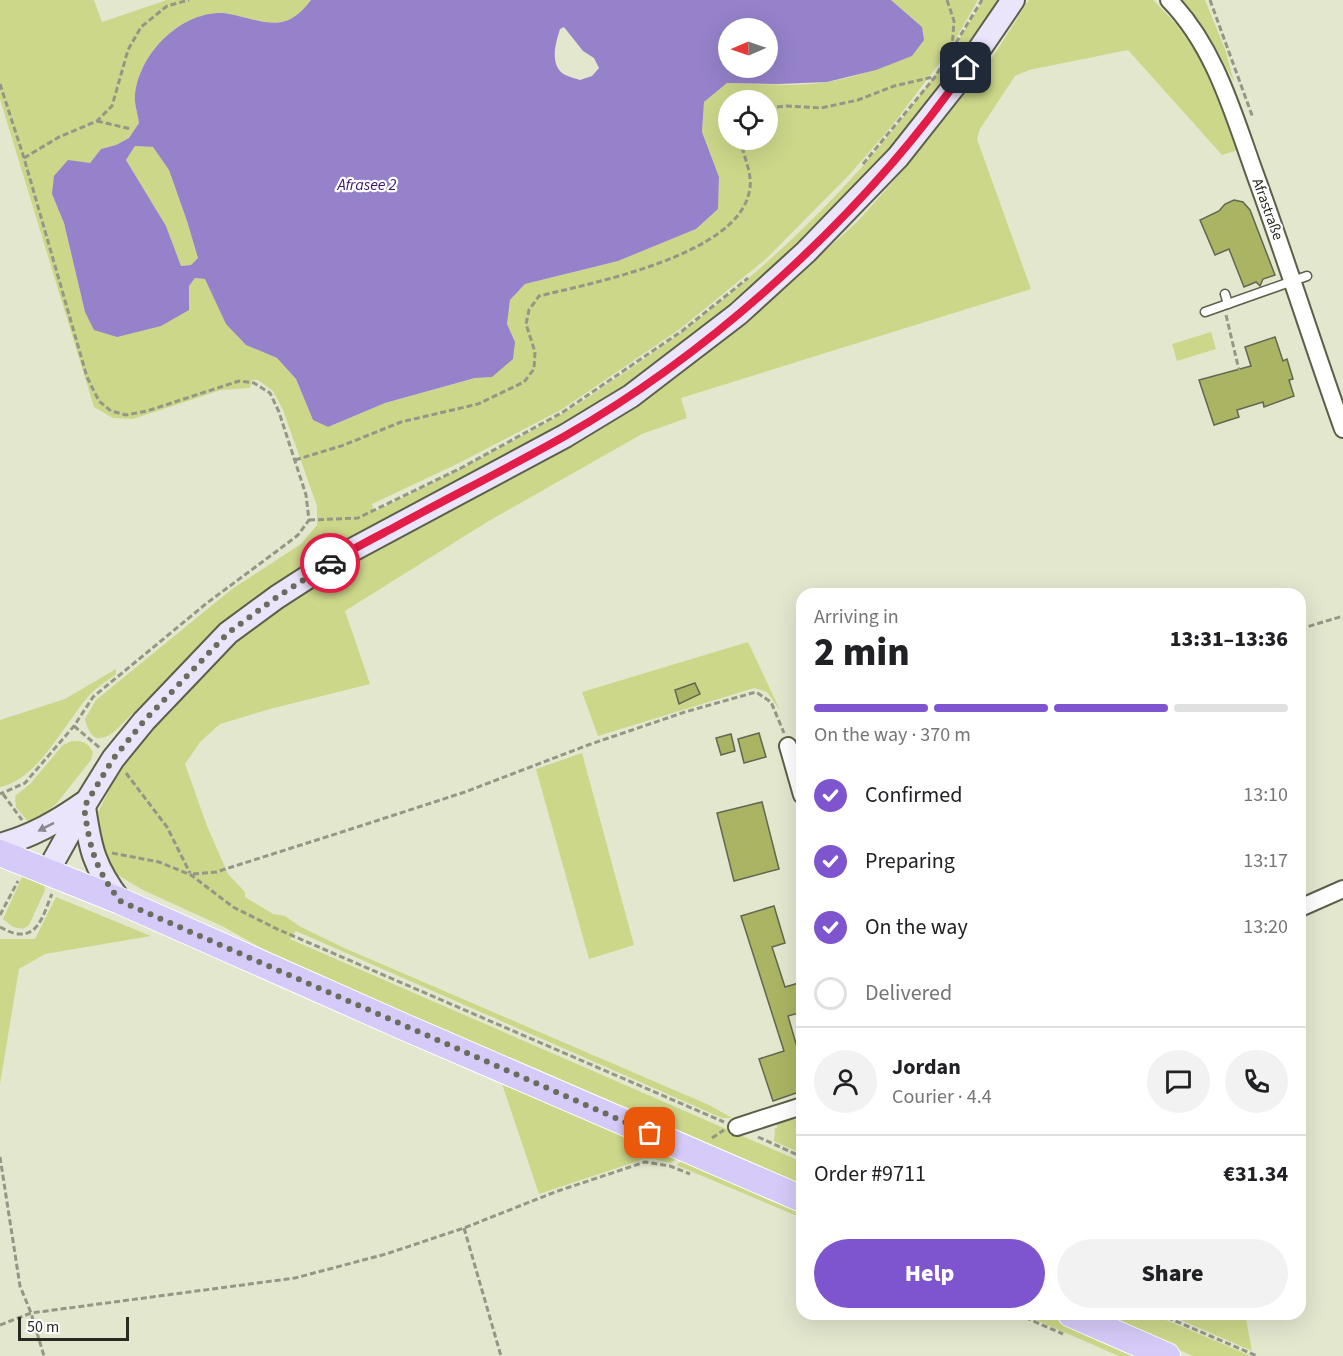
<!DOCTYPE html>
<html lang="en">
<head>
<meta charset="utf-8">
<style>
  :root { --surface:#fff; --page:#f2f2f2; --text:#202124; --muted:#757577; --line:#e0e0e0; --accent:#7e55cf }
  body { margin:0; font-family:"Source Sans 3",sans-serif; background:var(--page); color:var(--text); height:100vh; display:flex; flex-direction:column; font-size:22px; white-space:nowrap }
  * { box-sizing:border-box; margin:0 }
  p { font-size:20px; color:var(--muted) }
  .icon { flex:none; width:33px; height:33px; fill:none; stroke:currentColor; stroke-width:2; stroke-linecap:round; stroke-linejoin:round }
  .map { position:relative; flex:1; overflow:hidden }
  .panel { position:absolute; left:796px; top:588px; width:510px; height:732px; display:flex; flex-direction:column; background:var(--surface); border-radius:18px; box-shadow:0 6px 24px #0002 }
  .panel>* { flex:none }
  .needle { width:39px; rotate:268deg }
  .buttons { position:absolute; left:718px; top:18px; display:grid; gap:12px }
  .buttons a { display:grid; place-items:center; width:60px; height:60px; border-radius:50%; background:var(--surface); box-shadow:0 6px 24px #0002; font-size:30px }
  .scale { position:absolute; left:18px; bottom:15px; width:111px; box-sizing:border-box; padding-left:6px; border:3px solid #292a21; border-top:0; font-size:16px; line-height:21px; white-space:nowrap; color:#292a21; -webkit-text-stroke:4px #fff; paint-order:stroke }
  .pin { position:absolute; display:grid; place-items:center; width:51px; height:51px; color:#fff; margin:-26px; border-radius:12px; box-shadow:0 3px 9px #0006 }
  .courier { position:absolute; display:grid; place-items:center; width:60px; height:60px; margin:-30px; border:4px solid #e11d48; border-radius:50%; background:#fff; color:#222; box-shadow:0 2px 8px #0007 }
  .summary em { font-style:normal; font-weight:800 }
  .summary div { display:flex; flex-direction:column-reverse }
  .summary { display:flex; align-items:center; justify-content:space-between; height:102px; padding:0 18px }
  h1 { font-size:39px; font-weight:800; line-height:45px }
  .bar { display:grid; grid-template-columns:repeat(4,1fr); gap:9px 6px; align-content:center; height:72px; padding:0 18px }
  .bar i { height:8px; border-radius:4px; background:var(--line) }
  .bar .active { background:var(--accent) }
  .bar p { grid-column:span 4 }
  .line { display:flex; align-items:center; gap:15px; padding:0 18px; border-top:2px solid var(--line) }
  .line div { flex:1 }
  .round { display:grid; place-items:center; flex:none; width:63px; height:63px; border-radius:32px; background:var(--page) }
  ol { padding:0 18px; list-style:none }
  li { display:flex; align-items:center; gap:18px; height:66px }
  li p { margin-inline-start:auto }
  li .icon { padding:6px; border-radius:50%; background:var(--accent); color:#fff; stroke-width:4 }
  li:last-child { color:var(--muted) }
  li i { width:33px; height:33px; border:3px solid var(--line); border-radius:50% }
  .primary-button { display:flex; gap:12px; margin-top:auto; padding:12px 18px }
  .primary-button a { flex:1; height:69px; border-radius:36px; background:var(--accent); color:#fff; font-size:24px; font-weight:800; line-height:69px; text-align:center }
  .primary-button a+a { background:var(--page); color:var(--text) }
  .map>svg:first-child { display:block }
  .green { fill:#cdd78a; fill-rule:evenodd }
  .water { fill:#9582ca; fill-rule:evenodd }
  .building { fill:#abb462; stroke:#636650; stroke-width:1.5 }
  .lines { fill:none; stroke-linecap:round; stroke-linejoin:round }
  .service-casing { stroke:#5c5f4a; stroke-width:11 }
  .minor-casing { stroke:#5c5f4a; stroke-width:20 }
  .secondary-casing { stroke:#5c5f4a; stroke-width:26 }
  .primary-casing { stroke:#fff; stroke-width:28 }
  .path { stroke:#949785; stroke-width:3; stroke-dasharray:6 3; stroke-linecap:butt }
  .service { stroke:#fff; stroke-width:8 }
  .minor { stroke:#fff; stroke-width:16 }
  .secondary { stroke:#ebe5fb; stroke-width:22 }
  .primary { stroke:#d6caf8; stroke-width:26 }
  .oneway { fill:#8a888e }
  .done { stroke:#6a6c5e; stroke-width:6; stroke-dasharray:0 10.8 }
  .route { stroke:#e11d48; stroke-width:8 }
  .labels { text-anchor:middle; stroke-width:4.5; stroke-linejoin:round; paint-order:stroke }
  .street-label { font-size:15px; fill:#292a21; stroke:#fff }
  .water-label { font-size:16px; font-style:italic; fill:#39166c; stroke:#fff }
</style>
</head>
<body>
<div class="map">
<svg width="1343" height="1356" viewBox="0 0 1343 1356">
  <rect width="100%" height="100%" fill="#e3e7ce"/>
  <g class="green">
    <path d="M0,0h94l8,22 65,-22h144c-7,9 -17,20 -29,22 -15,4 -44,-8 -60,-9 -42,-1 -83,41 -87,82 -1,9 3,19 4,28l-10,15 -13,7 -15,4 -11,14 -38,31 12,29 21,89 104,-26 6,-8 11,1 21,45 19,21 31,13 19,21 17,41 15,7 57,-24 91,-25 16,-1 23,-35 -8,-18 3,-24 15,-16 93,-23 78,-32 22,-20 1,-32 -17,-45 2,-30 23,-19c33,1 69,4 101,-1 29,-5 56,-16 84,-26l10,-29 -31,-27h87l-28,49 -59,78 -41,47 -83,84 -87,71 -119,81 -102,53 -87,41 2,8c65,-32 130,-65 193,-101 20,-12 38,-26 57,-38 144,-97 272,-222 359,-373h16l-70,104 -57,69 -117,114 -81,66 -62,43 -404,242 -93,93c-17,13 -25,8 -30,-12l11,-19 136,-111 69,-45 16,-19v-19l-34,-96 -10,-19 -15,-11h-6l-2,8 -29,2 -88,29 -20,-1 -19,-11 -94,-308zM729,100h39v40h-39z"/>
    <polygon points="1029,0 1153,0 1178,26 1207,69 1238,150 1222,155 1128,50 1029,70 1015,76 980,129 977,139 1031,289 681,398 687,418 642,434 487,522 345,611 370,684 270,709 220,724 200,742 185,764 207,826 228,874 245,892 245,897 273,914 285,916 299,926 342,947 709,1105 732,1118 722,1118 296,931 290,939 802,1162 802,1187 324,979 275,956 224,927 143,890 114,873 106,864 95,818 131,747 193,678 254,629 334,569 673,380 747,322 857,222 906,167 985,69"/>
    <polygon points="1182,0 1205,0 1225,49 1234,82 1214,45"/>
    <polygon points="135,146 153,147 169,170 187,221 198,258 191,265 181,266 166,226 126,160"/>
    <polygon points="1211,332 1216,349 1177,361 1172,344"/>
    <polygon points="748,642 780,710 767,692 754,688 598,736 582,692"/>
    <path d="M116,669v5c-10,8 -22,15 -29,24 -24,28 -50,82 -87,89v-67l65,-21z"/>
    <path d="M72,741c10,0 16,1 21,11l-2,8 -35,44 -26,20 -14,-17 -1,-11 15,-12 33,-39z"/>
    <polygon points="582,753 634,945 589,959 536,769"/>
    <polygon points="23,875 44,885 45,890 29,925 23,929 13,927 3,919"/>
    <polygon points="56,897 151,936 45,954 19,969 0,1084 0,939 35,939"/>
    <polygon points="500,1078 681,1155 671,1163 654,1159 644,1159 539,1194"/>
    <polygon points="802,1111 802,1154 774,1141 775,1130 773,1129 777,1128 776,1119"/>
    <polygon points="686,1158 802,1207 802,1218 676,1165"/>
    <polygon points="1022,1314 1049,1314 1146,1356 1119,1356"/>
    <polygon points="1098,1314 1152,1314 1251,1356 1193,1356"/>
    <polygon points="1167,1314 1245,1314 1252,1351"/>
  </g>
  <path class="water" d="M311,0h580l31,27 2,13 -12,16 -36,14 -49,12 -49,2 -51,-1 -23,19 -2,30 17,45 -1,32 -22,20 -78,32 -93,23 -15,16 -3,24 8,18 -2,17 -21,18 -17,1 -90,25 -57,24 -15,-7 -17,-41 -19,-21 -31,-13 -20,-21 -21,-45 -10,-1 -6,8v24l-28,16 -44,11 -23,-7 -9,-18 -21,-89 -12,-29 2,-18 14,-16 22,3 11,-14 15,-4 13,-7 10,-15c-1,-9 -5,-19 -4,-28 4,-41 45,-83 87,-82 16,1 45,13 60,9 12,-2 22,-13 29,-22zM564,27l19,24 11,7 5,10 -7,8 -12,4c-6,-2 -15,-4 -19,-8 -11,-11 -5,-30 -1,-43zM729,28h39v40h-39zM135,146l18,1 16,23 18,51 11,37 -7,7 -10,1 -15,-40 -40,-66z"/>
  <g class="building">
    <polygon points="1234,200 1243,202 1250,210 1275,275 1263,279 1260,286 1256,282 1244,287 1229,249 1215,255 1200,220 1219,211 1225,204"/>
    <polygon points="1275,337 1283,361 1287,359 1293,379 1289,380 1294,396 1264,407 1263,402 1237,410 1239,417 1214,425 1199,380 1251,366 1245,347"/>
    <polygon points="695,683 700,694 679,704 675,690"/>
    <polygon points="759,733 766,757 744,763 738,739"/>
    <polygon points="731,734 735,751 721,755 716,738"/>
    <polygon points="762,802 779,869 734,881 717,813"/>
    <polygon points="774,906 785,943 772,947 785,987 802,982 802,1012 788,1016 797,1047 802,1045 802,1091 773,1101 759,1059 784,1051 741,916"/>
  </g>
  <g class="lines">
    <g class="service-casing">
      <g id="service">
        <polyline points="1225,294 1228,304"/>
        <polyline points="1205,312 1307,276"/>
      </g>
    </g>
    <g class="minor-casing">
      <g id="minor">
        <path d="M1169,0c46,47 64,113 86,174 31,85 58,171 88,255"/>
        <polyline points="788,746 802,795"/>
        <polyline points="1300,908 1343,889"/>
        <polyline points="737,1127 802,1106"/>
      </g>
    </g>
    <g class="secondary-casing">
      <g id="secondary">
        <path d="M84,807c6,41 10,60 36,94"/>
        <path d="M0,845c32,-9 57,-23 84,-42"/>
        <polyline points="48,871 87,801 113,759 144,721 228,633 277,597 339,557 565,436 631,396 738,314 806,252 898,157 955,85 1013,0"/>
      </g>
    </g>
    <g class="primary-casing">
      <g id="primary">
        <polyline points="0,853 120,901 402,1026 802,1199"/>
        <polyline points="1071,1314 1167,1356"/>
      </g>
    </g>
    <g class="path">
      <polyline points="947,0 954,21 952,49"/>
      <polyline points="1210,0 1253,118"/>
      <polyline points="0,84 24,158 87,377 99,401 111,411 126,415 147,411 239,381 254,383 270,393 279,412 306,495 309,520 298,535 289,542 207,603 93,697 74,726 25,783 0,794"/>
      <polyline points="768,108 786,106 821,108 858,100 894,86 933,77"/>
      <polyline points="97,121 131,129"/>
      <polyline points="24,158 59,137 97,121 112,106 128,50 141,27 167,6 189,0"/>
      <polyline points="863,164 935,77 982,0"/>
      <polyline points="1226,315 1239,370"/>
      <path d="M295,460l49,-15 57,-23 77,-18 46,-22 10,-13 1,-17 -9,-28 3,-14 10,-14c53,-13 196,-40 210,-103 5,-19 -6,-35 -8,-53"/>
      <polyline points="309,520 358,518 461,468 563,412 682,331 748,278"/>
      <polyline points="1300,629 1343,616"/>
      <polyline points="74,726 100,748"/>
      <polyline points="126,773 167,827 190,873"/>
      <polyline points="3,794 22,820"/>
      <polyline points="112,853 159,862 191,875 233,907 277,929 724,1122"/>
      <polyline points="193,874 216,872 345,831 465,792 588,745 685,712 756,692 771,702 784,733"/>
      <polyline points="0,915 18,881"/>
      <path d="M0,927c6,3 13,7 19,7 21,2 26,-25 33,-40"/>
      <polyline points="758,1137 802,1157"/>
      <polyline points="712,1138 724,1130"/>
      <polyline points="0,1157 20,1286 31,1313 44,1356"/>
      <polyline points="464,1228 501,1356"/>
      <polyline points="1017,1314 1063,1334"/>
      <polyline points="1159,1314 1257,1356"/>
      <polyline points="0,1325 31,1313 295,1278 386,1254 464,1228 555,1192 645,1162 670,1166 690,1174"/>
    </g>
    <use href="#service" class="service"/>
    <use href="#minor" class="minor"/>
    <use href="#secondary" class="secondary"/>
    <use href="#primary" class="primary"/>
  </g>
  <defs><path id="oneway-solid" d="M-6-.8H1V-3.2L6.5 0L1 3.2V.8H-6Z" transform="scale(1.5)"/></defs>
  <use class="oneway" href="#oneway-solid" transform="translate(46 827) rotate(153)"/>
  <g class="lines">
    <path class="done" d="M330,563l-53,34 -49,36 -84,88 -31,38 -29,48c6,41 10,60 36,94l530,232"/>
    <path class="route" d="M330,563c20,-13 42,-24 63,-35 57,-31 115,-60 172,-92 151,-86 302,-225 401,-368"/>
  </g>
  <g class="labels">
    <g class="street-label">
      <text transform="translate(1268 209) rotate(70)" y="5">Afrastraße</text>
    </g>
    <g class="water-label">
      <text x="367" y="190">Afrasee 2</text>
    </g>
  </g>
</svg>
<div class="buttons">
<a><svg class="needle" viewBox="-14 -14 28 28"><path d="M0-13l5 13h-10z" fill="#e53935"/><path d="M0 13l5-13h-10z" fill="#757577"/></svg></a>
<a><svg class="icon" aria-label="locate" viewBox="0 0 24 24"><circle cx="12" cy="12" r="6"/><path d="M12 2v4M12 18v4M2 12h4M18 12h4"/></svg></a>
</div>
<div class="scale">50 m</div>
<div class="pin" style="left:650px;top:1133px;background:#ea580c"><svg class="icon" aria-label="bag" viewBox="0 0 24 24"><path d="M5 8h14l-1 12H6zM9 8a3 3 0 0 1 6 0"/></svg></div>
<div class="pin" style="left:966px;top:68px;background:#1f2937"><svg class="icon" aria-label="home" viewBox="0 0 24 24"><path d="M3 11l9-7 9 7M6 9v11h12V9"/></svg></div>
<div class="courier" style="left:330px;top:563px"><svg class="icon" aria-label="car" viewBox="0 0 24 24"><path d="M5 17H2v-5l4-1 3-4h7l3 4 3 1v5h-3M9 17h6M6 11h13"/><circle cx="7" cy="17" r="2"/><circle cx="17" cy="17" r="2"/></svg></div>
<section class="panel">
<div class="summary"><div><h1>2 min</h1><p>Arriving in</p></div><em>13:31–13:36</em></div>
<div class="bar"><i class="active"></i><i class="active"></i><i class="active"></i><i></i><p>On the way · 370 m</p></div>
<ol>
<li><svg class="icon" aria-label="check" viewBox="0 0 24 24"><path d="M5 12l5 5 9-10"/></svg>Confirmed<p>13:10</p></li>
<li><svg class="icon" aria-label="check" viewBox="0 0 24 24"><path d="M5 12l5 5 9-10"/></svg>Preparing<p>13:17</p></li>
<li><svg class="icon" aria-label="check" viewBox="0 0 24 24"><path d="M5 12l5 5 9-10"/></svg>On the way<p>13:20</p></li>
<li><i></i>Delivered</li>
</ol>
<div class="line" style="height:108px"><a class="round"><svg class="icon" aria-label="person" viewBox="0 0 24 24"><circle cx="12" cy="8" r="4"/><path d="M4 21q1-7 8-7t8 7"/></svg></a><div><b>Jordan</b><p>Courier · 4.4</p></div><a class="round"><svg class="icon" aria-label="chat" viewBox="0 0 24 24"><path d="M4 5h16v11H9l-5 4z"/></svg></a><a class="round"><svg class="icon" aria-label="phone" viewBox="0 0 24 24"><path d="M5 4h4l2 5-3 2q2 4 5 5l2-3 5 2v4C11 20 4 13 5 4z"/></svg></a></div>
<div class="line" style="height:78px"><div>Order #9711</div><b>€31.34</b></div>
<div class="primary-button"><a>Help</a><a>Share</a></div>
</section>
</div>
</body>
</html>
